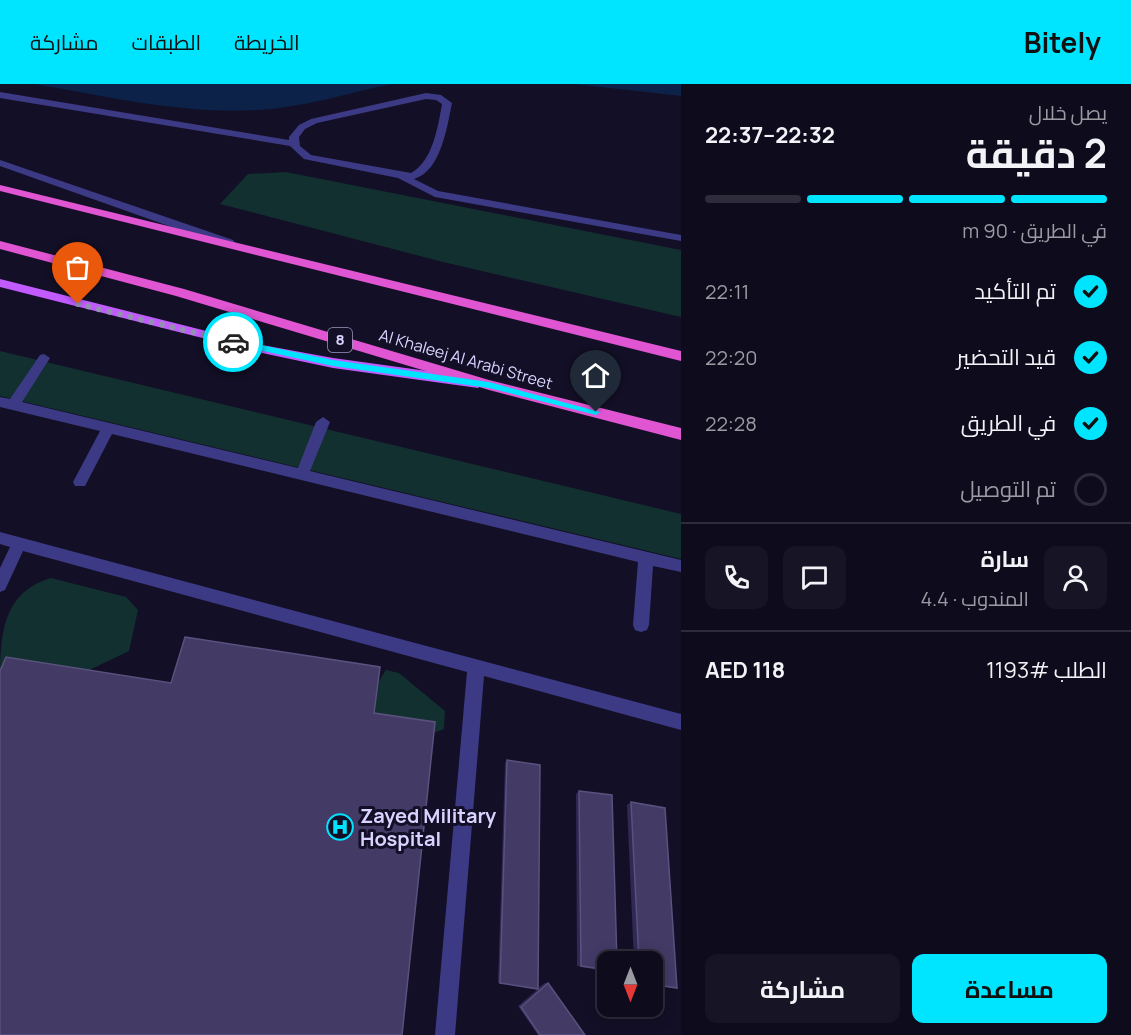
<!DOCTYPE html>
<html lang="ar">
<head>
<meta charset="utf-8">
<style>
  :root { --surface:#0e0b1c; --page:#171425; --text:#f1f3f6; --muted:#9b9ba3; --line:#2e2b3b; --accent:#00e5ff }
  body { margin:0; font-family:Manrope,Cairo,sans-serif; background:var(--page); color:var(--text); direction:rtl; height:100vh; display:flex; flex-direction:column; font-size:22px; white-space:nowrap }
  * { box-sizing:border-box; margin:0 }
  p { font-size:20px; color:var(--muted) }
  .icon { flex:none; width:33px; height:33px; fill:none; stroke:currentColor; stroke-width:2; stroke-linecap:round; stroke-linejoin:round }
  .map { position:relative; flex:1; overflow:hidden; direction:ltr }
  .panel { display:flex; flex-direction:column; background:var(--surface); width:450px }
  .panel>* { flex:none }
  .needle { width:39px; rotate:180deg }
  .controls { position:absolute; left:597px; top:867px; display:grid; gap:12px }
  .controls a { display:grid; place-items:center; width:66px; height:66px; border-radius:12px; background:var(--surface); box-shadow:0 3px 15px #0003,0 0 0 2px var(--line); font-size:30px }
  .pin { position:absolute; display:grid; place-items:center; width:51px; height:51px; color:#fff; margin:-62px -26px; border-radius:50% 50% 50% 0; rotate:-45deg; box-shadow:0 0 6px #0007 }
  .pin .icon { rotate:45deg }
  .courier { position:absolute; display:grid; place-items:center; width:60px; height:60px; margin:-30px; border:4px solid #00e5ff; border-radius:50%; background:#fff; color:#222; box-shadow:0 2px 8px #0007 }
  .overview em { font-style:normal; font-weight:700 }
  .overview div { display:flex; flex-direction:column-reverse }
  .overview { display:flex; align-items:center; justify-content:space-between; height:102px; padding:0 24px }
  h1 { font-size:39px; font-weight:700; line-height:45px }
  .bar { display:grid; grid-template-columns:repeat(4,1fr); gap:9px 6px; align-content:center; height:72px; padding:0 24px }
  .bar i { height:8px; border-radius:4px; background:var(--line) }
  .bar .on { background:var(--accent) }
  .bar p { grid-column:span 4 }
  .line { display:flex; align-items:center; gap:15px; padding:0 24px; border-top:2px solid var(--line) }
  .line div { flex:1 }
  .round { display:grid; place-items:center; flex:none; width:63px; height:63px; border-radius:12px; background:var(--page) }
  ol { padding:0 24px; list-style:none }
  li { display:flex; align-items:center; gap:18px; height:66px }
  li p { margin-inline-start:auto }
  li .icon { padding:6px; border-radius:50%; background:var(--accent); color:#111; stroke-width:4 }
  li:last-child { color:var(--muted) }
  li i { width:33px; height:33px; border:3px solid var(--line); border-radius:50% }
  .cta { display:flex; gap:12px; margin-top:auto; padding:12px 24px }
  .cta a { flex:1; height:69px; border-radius:12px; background:var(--accent); color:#111; font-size:24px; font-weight:700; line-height:69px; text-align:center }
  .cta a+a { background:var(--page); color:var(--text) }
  header { display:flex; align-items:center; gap:36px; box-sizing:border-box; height:84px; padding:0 30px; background:var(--accent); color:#111 }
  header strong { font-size:28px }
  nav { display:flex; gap:33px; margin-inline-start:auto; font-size:21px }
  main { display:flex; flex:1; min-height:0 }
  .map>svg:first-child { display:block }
  .green { fill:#12302f }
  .water { fill:#0c2248 }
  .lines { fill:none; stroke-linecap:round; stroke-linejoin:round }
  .service { fill:#3d3a85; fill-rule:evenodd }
  .primary { fill:#c25bff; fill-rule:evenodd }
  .trunk { fill:#e055d1; fill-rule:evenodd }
  .wall { fill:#312854 }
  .building { fill:#433a66; stroke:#5a527e; stroke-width:1.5 }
  .route { fill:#00e5ff }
  .done { stroke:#948fb3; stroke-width:6; stroke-dasharray:0 10.8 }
  .labels { text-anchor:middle; stroke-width:6; stroke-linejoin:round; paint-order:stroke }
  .shield { fill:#130f26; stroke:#9e99be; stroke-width:1.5 }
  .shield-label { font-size:15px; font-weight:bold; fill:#d9d4ff }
  .street-label { font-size:16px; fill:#d9d4ff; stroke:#130f26 }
  .near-poi-label { font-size:20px; font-weight:bold; fill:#d9d4ff; stroke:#130f26; text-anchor:start }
</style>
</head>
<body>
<header>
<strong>Bitely</strong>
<nav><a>الخريطة</a><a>الطبقات</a><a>مشاركة</a></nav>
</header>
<main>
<section class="panel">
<div class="overview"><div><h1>2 دقيقة</h1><p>يصل خلال</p></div><em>22:32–22:37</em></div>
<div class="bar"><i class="on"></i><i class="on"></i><i class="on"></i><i></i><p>في الطريق · 90 m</p></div>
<ol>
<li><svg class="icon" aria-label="check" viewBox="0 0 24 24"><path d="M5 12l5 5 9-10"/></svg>تم التأكيد<p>22:11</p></li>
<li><svg class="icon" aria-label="check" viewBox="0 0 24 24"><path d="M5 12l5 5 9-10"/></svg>قيد التحضير<p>22:20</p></li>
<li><svg class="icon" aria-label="check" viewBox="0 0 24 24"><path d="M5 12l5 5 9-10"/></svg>في الطريق<p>22:28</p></li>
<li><i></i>تم التوصيل</li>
</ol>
<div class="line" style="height:108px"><a class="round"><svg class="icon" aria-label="person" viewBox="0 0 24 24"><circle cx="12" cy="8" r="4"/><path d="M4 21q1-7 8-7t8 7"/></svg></a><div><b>سارة</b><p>المندوب · 4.4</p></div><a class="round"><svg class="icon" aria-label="chat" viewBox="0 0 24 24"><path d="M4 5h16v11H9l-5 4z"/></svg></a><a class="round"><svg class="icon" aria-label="phone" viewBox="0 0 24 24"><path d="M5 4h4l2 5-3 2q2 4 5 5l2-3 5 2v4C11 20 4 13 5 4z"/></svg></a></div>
<div class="line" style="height:78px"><div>الطلب #1193</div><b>AED 118</b></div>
<div class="cta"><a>مساعدة</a><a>مشاركة</a></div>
</section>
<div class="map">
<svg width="681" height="951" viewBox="0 0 681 951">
  <rect width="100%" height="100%" fill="#130f26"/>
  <g class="green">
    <polygon points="286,88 681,166 681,233 443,178 220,120 248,90"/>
    <polygon points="0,267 681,430 681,475 0,312"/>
    <path d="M51,494l75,19 12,13 -9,41 -50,24 -79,10c0,-46 0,-92 51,-107z"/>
    <polygon points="386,586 399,589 445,627 444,645 431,650 372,641 379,597"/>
  </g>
  <g class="water">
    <path d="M35,0h357c-44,9 -90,24 -135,26 -75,4 -149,-13 -222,-26z"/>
    <polygon points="574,0 681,0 681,12"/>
  </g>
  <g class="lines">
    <g class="service">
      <path d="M0,8l289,48v-3l10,-12 12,-6 115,-26 15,2 11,8c-5,24 -11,68 -38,76l24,12 243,44v6l-246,-44 -37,-19 -94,-19 -14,-13 -290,-48zM426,15l10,1 6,4c-4,22 -9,57 -31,69l-100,-18 -11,-9 -1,-9 6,-8 12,-6z"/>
      <polygon points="0,76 233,156 235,159 233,162 225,162 0,82"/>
      <polygon points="44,270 50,274 22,318 298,384 316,338 323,333 330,338 310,387 681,476 681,488 653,482 649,541 647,546 641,548 635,546 633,541 638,478 112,350 85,402 75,402 73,398 100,347 0,323 0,313 10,315 40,271"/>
      <polygon points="0,448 681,630 681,646 484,592 455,951 435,951 467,588 23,467 5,506 0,508 0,484 10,463 0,460"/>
    </g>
    <polygon class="primary" points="0,195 262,261 333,274 478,294 484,299 478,304 333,284 262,269 0,203"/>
    <g class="trunk">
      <polygon points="0,101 681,267 681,277 0,107"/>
      <polygon points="0,157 184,205 489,296 681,344 681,356 489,306 176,212 0,165"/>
    </g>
  </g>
  <g class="wall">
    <polygon points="507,676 538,904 545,899 548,899 585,951 538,951 518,922 538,905 498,899 505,679"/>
    <polygon points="579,707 608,878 608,888 577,882 576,710"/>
    <polygon points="631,718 677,904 671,904 652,901 652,878 634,878 627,721"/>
  </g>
  <g class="building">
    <polygon points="185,553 380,583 374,629 435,638 402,951 0,951 0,587 6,573 171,599"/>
    <polygon points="507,676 540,681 538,905 500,899"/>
    <polygon points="579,707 612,711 617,878 608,878 608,886 581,882"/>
    <polygon points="631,718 665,724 677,904 652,900 652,878 639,878"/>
    <polygon points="548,899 585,951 540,951 521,923"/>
  </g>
  <polygon class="route" points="233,255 333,276 489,298 600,328 596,331 489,304 333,282 231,260"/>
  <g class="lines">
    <polyline class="done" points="78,220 233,258"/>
  </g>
  <defs>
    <g id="hospital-ring" transform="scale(1.35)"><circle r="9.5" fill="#130f26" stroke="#00e5ff" stroke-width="1.5"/><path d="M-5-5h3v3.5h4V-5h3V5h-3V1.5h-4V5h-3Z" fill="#00e5ff"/></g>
  </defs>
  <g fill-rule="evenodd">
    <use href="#hospital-ring" x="340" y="743"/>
  </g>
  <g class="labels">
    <rect class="shield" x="328" y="244" width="24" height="24" rx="4.5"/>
    <g class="shield-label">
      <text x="340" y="261">8</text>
    </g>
    <g class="street-label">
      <text transform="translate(466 275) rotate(16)" y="6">Al Khaleej Al Arabi Street</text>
    </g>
    <g class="near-poi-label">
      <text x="360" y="739">Zayed Military<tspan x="360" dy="23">Hospital</tspan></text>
    </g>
  </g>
</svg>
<div class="controls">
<a><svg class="needle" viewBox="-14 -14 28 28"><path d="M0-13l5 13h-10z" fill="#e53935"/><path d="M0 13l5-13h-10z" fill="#9b9ba3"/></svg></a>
</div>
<div class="pin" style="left:78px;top:220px;background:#ea580c"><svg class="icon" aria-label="bag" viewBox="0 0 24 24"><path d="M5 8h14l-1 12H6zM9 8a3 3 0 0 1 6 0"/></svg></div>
<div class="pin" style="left:596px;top:328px;background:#1f2937"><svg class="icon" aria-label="home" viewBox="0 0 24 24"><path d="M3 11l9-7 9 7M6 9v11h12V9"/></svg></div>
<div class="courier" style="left:233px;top:258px"><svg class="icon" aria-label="car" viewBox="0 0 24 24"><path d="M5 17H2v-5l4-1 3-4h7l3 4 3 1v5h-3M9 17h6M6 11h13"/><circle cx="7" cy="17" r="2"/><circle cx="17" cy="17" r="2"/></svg></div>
</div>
</main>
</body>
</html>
